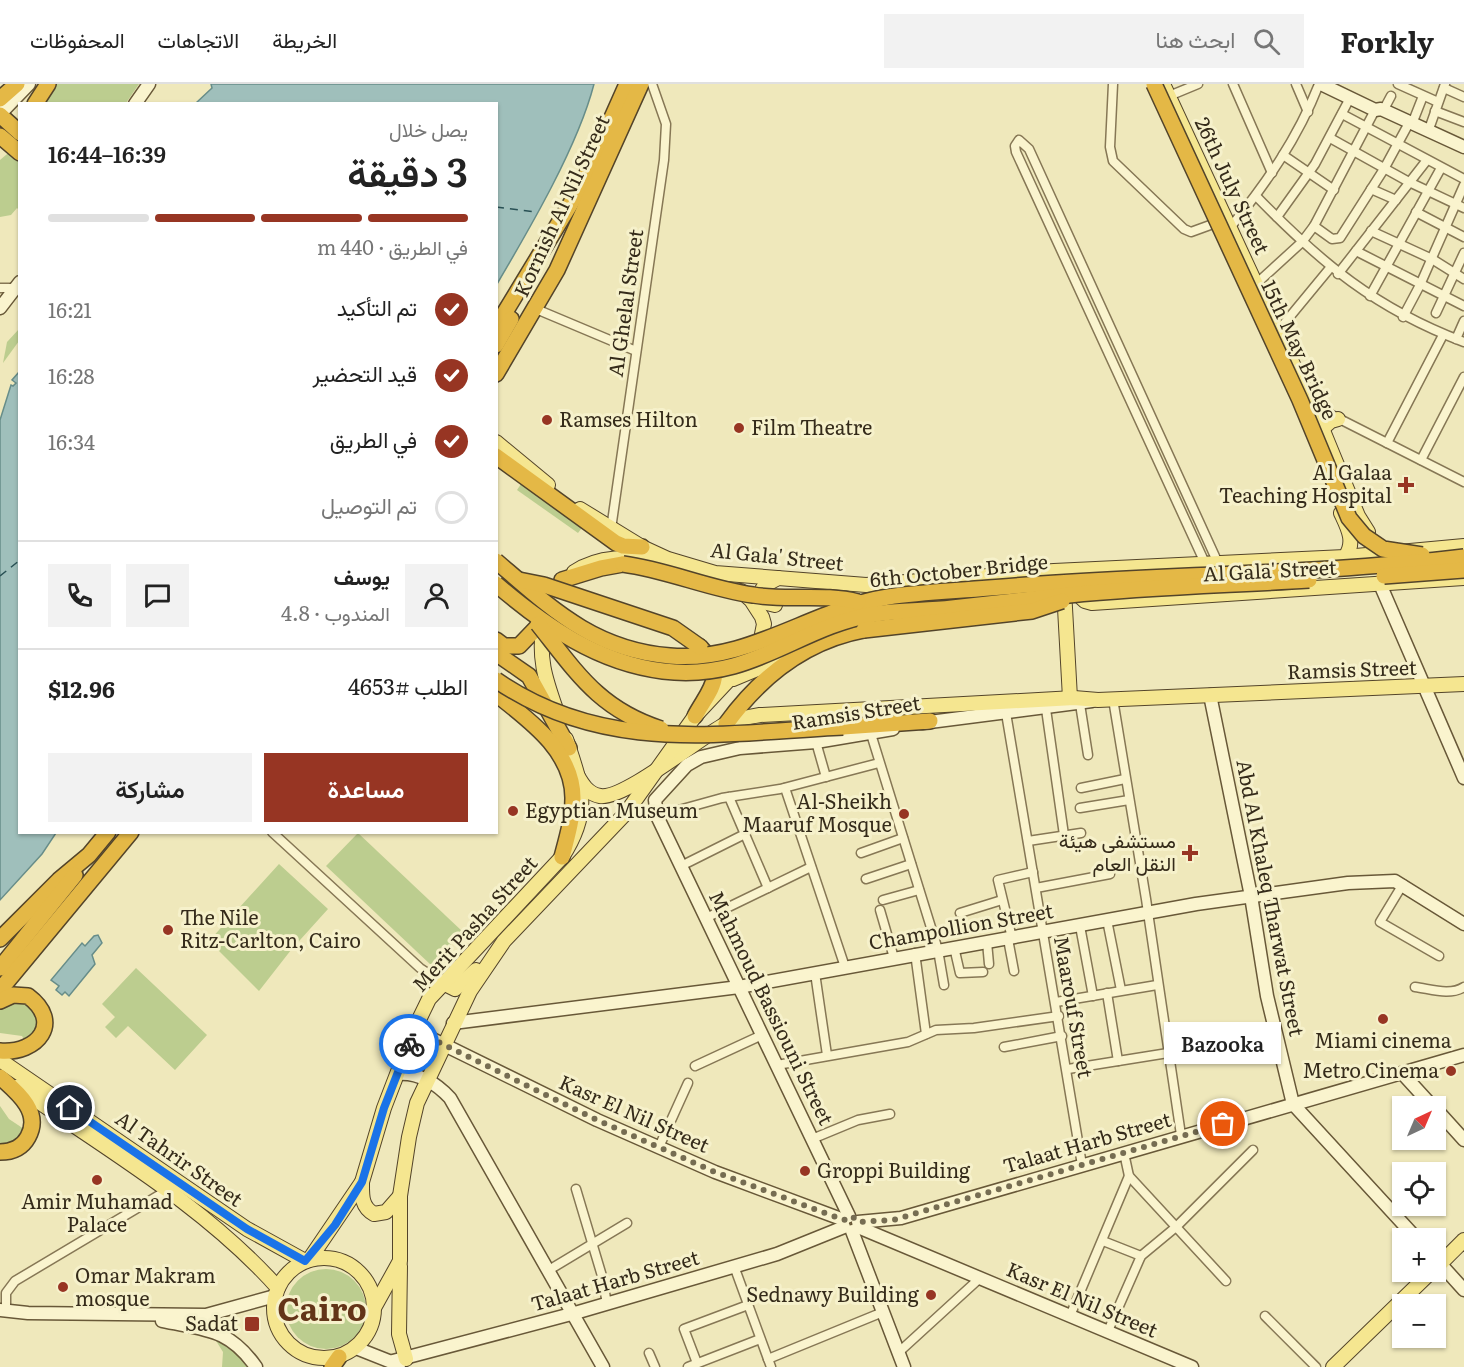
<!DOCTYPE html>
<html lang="ar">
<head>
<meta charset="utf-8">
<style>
  :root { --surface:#fff; --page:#f2f2f2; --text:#222; --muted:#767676; --line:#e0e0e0; --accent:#973523 }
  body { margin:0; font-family:Literata,Vazirmatn,serif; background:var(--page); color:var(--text); direction:rtl; height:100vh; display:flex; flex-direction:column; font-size:22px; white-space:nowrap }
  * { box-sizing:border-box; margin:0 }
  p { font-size:20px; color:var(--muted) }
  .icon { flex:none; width:33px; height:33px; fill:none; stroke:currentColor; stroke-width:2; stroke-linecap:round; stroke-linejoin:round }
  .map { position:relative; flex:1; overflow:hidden; direction:ltr }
  .details { position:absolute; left:18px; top:18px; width:480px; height:732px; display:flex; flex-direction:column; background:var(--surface); border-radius:0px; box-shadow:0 2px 4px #0004; direction:rtl }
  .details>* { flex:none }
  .needle { width:39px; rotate:44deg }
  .buttons { position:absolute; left:1392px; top:1012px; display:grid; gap:12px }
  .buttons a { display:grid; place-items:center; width:54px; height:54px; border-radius:0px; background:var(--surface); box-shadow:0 2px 4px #0004; font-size:30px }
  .pin { position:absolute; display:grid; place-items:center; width:51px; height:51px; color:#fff; margin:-26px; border:3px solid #fff; border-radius:50%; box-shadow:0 2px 6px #0007 }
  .courier { position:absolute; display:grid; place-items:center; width:60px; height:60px; margin:-30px; border:4px solid #1a73e8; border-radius:50%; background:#fff; color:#222; box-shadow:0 2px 8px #0007 }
  .bubble { position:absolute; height:42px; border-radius:0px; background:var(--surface); box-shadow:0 2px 4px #0004; font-size:20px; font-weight:600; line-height:42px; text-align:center; direction:rtl }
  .summary em { font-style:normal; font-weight:600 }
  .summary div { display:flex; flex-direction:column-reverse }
  .summary { display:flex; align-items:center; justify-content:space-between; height:102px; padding:0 30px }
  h1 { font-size:39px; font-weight:600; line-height:45px }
  .bar { display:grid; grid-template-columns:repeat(4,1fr); gap:9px 6px; align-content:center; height:72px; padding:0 30px }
  .bar i { height:8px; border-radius:4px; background:var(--line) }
  .bar .selected { background:var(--accent) }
  .bar p { grid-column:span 4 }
  .line { display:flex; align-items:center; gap:15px; padding:0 30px; border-top:2px solid var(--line) }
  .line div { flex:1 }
  .round { display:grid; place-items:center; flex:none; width:63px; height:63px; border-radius:0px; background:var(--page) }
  ol { padding:0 30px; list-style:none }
  li { display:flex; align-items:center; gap:18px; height:66px }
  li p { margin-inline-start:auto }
  li .icon { padding:6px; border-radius:50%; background:var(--accent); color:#fff; stroke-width:4 }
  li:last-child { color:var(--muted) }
  li i { width:33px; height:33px; border:3px solid var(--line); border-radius:50% }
  .button { display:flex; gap:12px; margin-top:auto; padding:12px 30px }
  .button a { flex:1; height:69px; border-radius:0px; background:var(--accent); color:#fff; font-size:24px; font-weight:600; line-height:69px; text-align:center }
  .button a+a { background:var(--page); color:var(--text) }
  header { display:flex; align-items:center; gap:36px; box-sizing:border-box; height:84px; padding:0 30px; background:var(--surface); border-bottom:2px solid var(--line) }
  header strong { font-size:28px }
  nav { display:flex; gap:33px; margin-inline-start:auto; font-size:21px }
  .search { width:420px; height:54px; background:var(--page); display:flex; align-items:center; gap:15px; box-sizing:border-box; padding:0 21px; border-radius:0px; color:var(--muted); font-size:22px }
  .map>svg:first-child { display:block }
  .green { fill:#bccd8f }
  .water { fill:#9fbfbb; stroke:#678d89; stroke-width:1.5 }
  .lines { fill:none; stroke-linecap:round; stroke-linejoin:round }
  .ferry { stroke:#295155; stroke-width:1.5; stroke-dasharray:8 6; stroke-linecap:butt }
  .street-casing { stroke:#867755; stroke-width:11 }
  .secondary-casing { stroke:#685838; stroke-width:15 }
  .primary-casing { stroke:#53442a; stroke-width:16 }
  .highway-casing { stroke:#53442a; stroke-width:18 }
  .street { stroke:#faf4ce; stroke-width:8 }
  .secondary { stroke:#faf4ce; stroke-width:12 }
  .primary { stroke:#f5e690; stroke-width:14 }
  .highway { stroke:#e4b846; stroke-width:15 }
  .highway-bridge-casing { stroke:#53442a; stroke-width:18; stroke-linecap:butt }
  .highway-bridge { stroke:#e4b846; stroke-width:15 }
  .done { stroke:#766d52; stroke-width:6; stroke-dasharray:0 10.8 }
  .route { stroke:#1a73e8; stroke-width:8 }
  .poi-dot { fill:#973523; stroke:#f6f1cb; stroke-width:2 }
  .labels { text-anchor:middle; stroke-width:6; stroke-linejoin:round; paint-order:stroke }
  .street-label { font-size:20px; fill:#352b1a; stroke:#f6f1cb }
  .poi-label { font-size:20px; fill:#352b1a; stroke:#f6f1cb; text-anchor:start }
  .town-label { font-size:32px; font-weight:bold; fill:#633418; stroke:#f6f1cb }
</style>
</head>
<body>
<header>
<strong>Forkly</strong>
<div class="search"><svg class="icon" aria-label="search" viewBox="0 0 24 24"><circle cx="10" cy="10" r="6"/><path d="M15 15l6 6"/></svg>ابحث هنا</div>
<nav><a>الخريطة</a><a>الاتجاهات</a><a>المحفوظات</a></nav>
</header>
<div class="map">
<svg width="1464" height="1283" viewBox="0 0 1464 1283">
  <rect width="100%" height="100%" fill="#efe8bb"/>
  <g class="green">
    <polygon points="55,0 139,0 126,19 44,20"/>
    <polygon points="19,60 19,126 17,124 11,131 0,133 0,76"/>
    <polygon points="19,245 19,257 3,279 7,258"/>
    <polygon points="523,397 584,441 578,449 517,406"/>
    <polygon points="358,749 463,848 431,881 326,782"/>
    <polygon points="279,780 328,825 291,866 259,907 209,857"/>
    <polygon points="136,884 207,951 175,986 128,942 116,954 105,943 115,933 102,920"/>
    <polygon points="8,919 22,919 34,925 39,937 38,949 26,959 22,952 0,949 0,926"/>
    <polygon points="0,1022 9,1035 24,1045 16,1059 0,1062"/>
    <circle cx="326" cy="1225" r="40"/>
    <polygon points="213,1252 230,1259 247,1283 222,1283 223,1268"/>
  </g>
  <g class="water">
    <path d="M211,0h383c-16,62 -64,144 -97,200l-1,-180 -300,-1 16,-15z"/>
    <polygon points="19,288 20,748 56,749 42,770 0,816 0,336 11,301 13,302 16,299 12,296"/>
    <polygon points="98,851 102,859 92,871 95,880 69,912 65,908 62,911 56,906 59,902 51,896 82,859 85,862 94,852"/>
  </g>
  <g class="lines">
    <g class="ferry">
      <polyline points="496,123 536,128"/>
      <polyline points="0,492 20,476"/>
    </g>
    <g class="street-casing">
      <g id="street">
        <polyline points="1113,0 1110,63 1113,77 1184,145 1191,148 1213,140"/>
        <polyline points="1233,0 1272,89"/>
        <polyline points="1296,0 1308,28"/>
        <polyline points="1398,0 1438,18"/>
        <polyline points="1444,4 1464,13"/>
        <polyline points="1169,12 1198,0"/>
        <polyline points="1383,27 1391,12"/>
        <polyline points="1435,27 1464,38"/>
        <polyline points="1342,30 1464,95"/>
        <polyline points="1412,40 1423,12"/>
        <polyline points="1428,48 1445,0"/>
        <polyline points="1330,54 1409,98 1464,124"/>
        <polyline points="1283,71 1334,106"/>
        <polyline points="1371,105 1396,116"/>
        <path d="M1256,112c65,67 120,113 208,146"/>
        <polyline points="1416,128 1464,153"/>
        <polyline points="1277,133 1315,80 1350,14"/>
        <polyline points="1314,142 1332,155 1340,154 1384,85 1409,39"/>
        <path d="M1229,145c37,-45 69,-91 90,-145"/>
        <polyline points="1371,147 1432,175 1464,195"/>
        <polyline points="1356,167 1464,222"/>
        <polyline points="1338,190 1427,76"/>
        <polyline points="1256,200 1302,158 1314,142 1375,26"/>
        <polyline points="0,204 15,204"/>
        <polyline points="1370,212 1441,84"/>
        <polyline points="536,225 636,267"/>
        <polyline points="1436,229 1464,169"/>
        <polyline points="1403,233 1420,201 1464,101"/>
        <polyline points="1278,247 1330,184"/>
        <polyline points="1456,255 1464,237"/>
        <polyline points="1312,321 1464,398"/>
        <polyline points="1387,359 1443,251"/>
        <polyline points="1421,376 1464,293"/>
        <polyline points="611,445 664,76 666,40 652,0"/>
        <polyline points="1205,479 1016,68 1015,62 1019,56 1029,65 1218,479"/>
        <polyline points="1113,615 1146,815 1181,1051"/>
        <polyline points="1080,620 1088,671"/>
        <polyline points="1046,625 1064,751"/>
        <polyline points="1006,629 1082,1081"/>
        <polyline points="871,650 938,866 944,901"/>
        <polyline points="816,658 826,693"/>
        <polyline points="785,704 845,883"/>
        <polyline points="1081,704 1125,695"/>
        <polyline points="729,713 768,804"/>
        <polyline points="1080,724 1129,716"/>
        <polyline points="657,732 722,714 780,705 879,679"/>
        <polyline points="272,748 420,884 443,899"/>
        <polyline points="1028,757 1081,749"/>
        <polyline points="861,769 903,754"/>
        <polyline points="681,782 745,750"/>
        <polyline points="866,795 911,780"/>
        <polyline points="1403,800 1380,838 1439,872"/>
        <polyline points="1036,804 1110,790"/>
        <polyline points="883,816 919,806"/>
        <polyline points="880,826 894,874"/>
        <polyline points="960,829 1002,816"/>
        <polyline points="706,834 811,783"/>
        <polyline points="1107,836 1121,906"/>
        <polyline points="1080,842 1093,912"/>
        <polyline points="1012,854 998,796 1033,788"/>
        <polyline points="1008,855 1014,887"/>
        <polyline points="987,858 989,880"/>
        <polyline points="954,863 960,889 983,888"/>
        <polyline points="915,869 926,950"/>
        <polyline points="815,889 827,971"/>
        <path d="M1415,903c16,2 35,9 49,0"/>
        <polyline points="1107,909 1118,977"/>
        <polyline points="1056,918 1157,901"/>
        <polyline points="1004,963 1062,952"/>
        <polyline points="777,981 908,958 936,946 974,944 1059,932"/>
        <polyline points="695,982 762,951"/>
        <polyline points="1068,985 1168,969"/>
        <polyline points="812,1055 858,1036 890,1030"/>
        <polyline points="659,1063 688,999"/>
        <polyline points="1129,1092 1226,1197"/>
        <polyline points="576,1105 602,1192 607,1220"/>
        <polyline points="1103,1157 1141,1172"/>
        <polyline points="734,1182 771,1283"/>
        <polyline points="549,1186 627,1139"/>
        <polyline points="6,1227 6,1209 15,1197 166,1107"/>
        <polyline points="1070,1232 1129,1092 1124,1069"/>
        <polyline points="1265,1232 1316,1283"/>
        <polyline points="1108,1247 1141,1172 1176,1143 1253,1066"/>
        <polyline points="899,1268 980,1194"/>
        <polyline points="649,1269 655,1283"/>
        <polyline points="768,1275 883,1228"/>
        <polyline points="697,1279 684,1245 748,1221"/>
        <polyline points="688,1283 760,1255"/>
      </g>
    </g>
    <g class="secondary-casing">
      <g id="secondary">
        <polyline points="1321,0 1375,26 1381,25 1464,63"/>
        <polyline points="135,20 149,0"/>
        <polyline points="0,30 29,0"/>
        <polyline points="0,224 20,198"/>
        <polyline points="1380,500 1464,694"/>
        <polyline points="1210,611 1251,812 1267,912 1293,1020 1417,1155"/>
        <polyline points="922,639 1092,617"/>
        <polyline points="453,939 739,903 1196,820 1348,799 1395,797 1464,840"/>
        <polyline points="414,946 597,1036 715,1088 844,1136"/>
        <polyline points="1402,989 1433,1023"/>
        <path d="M397,990c21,-2 39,9 53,24l153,269"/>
        <polyline points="1436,1025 1464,1056"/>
        <polyline points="849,1132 657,732 655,716 687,681 701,673 740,664 816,658 893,645"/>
        <polyline points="858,1138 901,1134 1464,971"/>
        <polyline points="858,1143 1192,1283"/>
        <polyline points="852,1147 904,1283"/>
        <polyline points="1436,1175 1464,1206"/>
        <polyline points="0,1226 28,1229 206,1231 275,1212"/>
        <path d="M162,1237c43,9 67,7 94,46"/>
        <polyline points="356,1264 399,1281"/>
        <polyline points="393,1277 575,1229 777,1170 844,1143"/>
      </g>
    </g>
    <g class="primary-casing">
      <g id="primary">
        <polyline points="1163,0 1317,332 1358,432 1368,448"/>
        <polyline points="1323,344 1331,337 1338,335"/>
        <polyline points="496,358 548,401"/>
        <polyline points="580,425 642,463 668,475 715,489 866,501 1054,487 1345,473 1464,462"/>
        <path d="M1341,429c7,15 15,29 4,44"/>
        <path d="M574,488c25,-17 56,-15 85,-13"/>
        <polyline points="1064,506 1070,614"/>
        <polyline points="1073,506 1085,517 1092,519 1464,494"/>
        <polyline points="775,521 763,518 760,509 765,501 778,494"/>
        <path d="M544,539c-7,38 3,60 15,95"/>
        <polyline points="733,595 793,570"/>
        <path d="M577,691c5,9 11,19 23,21 24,4 99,-58 124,-71 11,-6 24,-8 36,-10l314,-17 24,2 366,-16"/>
        <polyline points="443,899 455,905 476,886"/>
        <polyline points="0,976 247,1145 305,1177"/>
        <path d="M17,1003c89,62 188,119 261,201"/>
        <path d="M362,1098c0,13 -1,25 12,32l12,-2 14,-16"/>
        <circle cx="324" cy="1224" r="50"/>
        <path d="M309,1176l53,-78 22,-74 30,-78 15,-31 133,-142c30,-46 20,-70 4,-118"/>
        <polyline points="400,1182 399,1250 406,1275"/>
        <polyline points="1436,1184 1464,1156"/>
        <polyline points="375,1222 400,1177 400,1112 409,1053 417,1019 470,907 504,857 626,729 695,632 738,586 761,555 764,540 762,533 751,516 741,507"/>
        <polyline points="1333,1283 1431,1188"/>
      </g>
    </g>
    <g class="highway-casing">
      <g id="highway">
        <polyline points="0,15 17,0"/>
        <polyline points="35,20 48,0"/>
        <polyline points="0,31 20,49"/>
        <polyline points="0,52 20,69"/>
        <polyline points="496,243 582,101 627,0"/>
        <polyline points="496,261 511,235"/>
        <polyline points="496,290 557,186 641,0"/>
        <polyline points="496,372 616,459 623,462 642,463"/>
        <polyline points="562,496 601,484 623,480"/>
        <polyline points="496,556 504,562 519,562 544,536"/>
        <polyline points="496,569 529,592 569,664"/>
        <path d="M496,610c33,26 77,57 77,104 0,20 -6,40 -11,59"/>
        <path d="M695,632c16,-29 32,-40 5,-69"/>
        <path d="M726,640c35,-48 79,-83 138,-94"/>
        <polyline points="843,643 930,637"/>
        <polyline points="0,855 59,796 89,771 108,748"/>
        <polyline points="0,884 75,791"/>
        <polyline points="0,906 131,748"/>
        <path d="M0,917l13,-6 15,1c35,26 10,58 -28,55"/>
        <path d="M0,993c17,15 42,35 28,60 -6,11 -16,15 -28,15"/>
        <polyline points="332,1283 339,1273"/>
      </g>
    </g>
    <use href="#street" class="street"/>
    <use href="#secondary" class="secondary"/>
    <use href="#primary" class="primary"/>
    <use href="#highway" class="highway"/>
    <g class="highway-bridge-casing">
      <g id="highway-bridge">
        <polyline points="1154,0 1300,316 1349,434 1364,452 1383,465 1422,471"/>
        <path d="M496,477c56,48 98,89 174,95 79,7 142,-47 218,-59 33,-5 67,-6 101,-9 158,-14 317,-12 475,-31"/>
        <path d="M623,480c45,6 86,25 130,31 35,6 71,-2 105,7"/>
        <polyline points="1384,492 1464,486"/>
        <polyline points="519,496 544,501 673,544 700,563"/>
        <path d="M496,500c49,42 102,79 167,87 90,11 133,-44 212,-57 25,-4 51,-3 77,-6 39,-4 78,-9 117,-13 80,-8 160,-10 240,-15"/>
        <path d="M538,540c39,49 61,85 123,105"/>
        <polyline points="864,546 1032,527 1062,517"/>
        <path d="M496,596c109,75 224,53 347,47"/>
      </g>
    </g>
    <use href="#highway-bridge" class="highway-bridge"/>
  </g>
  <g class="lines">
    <polyline class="done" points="409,960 414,946 597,1036 715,1088 844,1136 852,1132 858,1138 893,1136 1223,1040"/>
    <polyline class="route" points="70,1024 247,1145 305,1177 335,1141 362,1098 384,1024 409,960"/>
  </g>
  <g class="poi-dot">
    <circle cx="547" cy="336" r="6"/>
    <circle cx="739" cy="344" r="6"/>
    <path d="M1403 392h6v6h6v6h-6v6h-6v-6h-6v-6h6z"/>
    <circle cx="513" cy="727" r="6"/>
    <circle cx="904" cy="730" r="6"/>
    <path d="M1187 760h6v6h6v6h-6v6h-6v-6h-6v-6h6z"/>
    <circle cx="168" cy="846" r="6"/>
    <circle cx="1383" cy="935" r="6"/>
    <circle cx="1451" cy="987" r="6"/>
    <circle cx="805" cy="1087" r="6"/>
    <circle cx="97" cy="1096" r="6"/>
    <circle cx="63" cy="1203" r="6"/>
    <circle cx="931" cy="1211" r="6"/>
    <rect x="244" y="1232" width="16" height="16" rx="3"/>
  </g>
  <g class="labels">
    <g class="street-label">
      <text transform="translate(1232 102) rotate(65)" y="7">26th July Street</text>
      <text transform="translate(562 122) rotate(-65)" y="7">Kornish Al Nil Street</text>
      <text transform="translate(626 219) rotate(-82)" y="7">Al Ghelal Street</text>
      <text transform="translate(1299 266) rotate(65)" y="7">15th May Bridge</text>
      <text transform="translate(777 473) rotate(6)" y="7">Al Gala' Street</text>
      <text transform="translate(959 487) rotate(-6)" y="7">6th October Bridge</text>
      <text transform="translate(1270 487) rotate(-3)" y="7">Al Gala' Street</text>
      <text transform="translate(1352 586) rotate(-2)" y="7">Ramsis Street</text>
      <text transform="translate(856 629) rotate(-9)" y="7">Ramsis Street</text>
      <text transform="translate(1270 814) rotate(79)" y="7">Abd Al Khaleq Tharwat Street</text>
      <text transform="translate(475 840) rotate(-48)" y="7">Merit Pasha Street</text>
      <text transform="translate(961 843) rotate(-10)" y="7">Champollion Street</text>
      <text transform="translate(1073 923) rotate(80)" y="7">Maarouf Street</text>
      <text transform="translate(771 924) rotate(64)" y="7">Mahmoud Bassiouni Street</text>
      <text transform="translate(634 1030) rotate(24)" y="7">Kasr El Nil Street</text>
      <text transform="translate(1087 1059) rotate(-16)" y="7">Talaat Harb Street</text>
      <text transform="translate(179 1075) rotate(35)" y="7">Al Tahrir Street</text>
      <text transform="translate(615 1197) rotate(-16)" y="7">Talaat Harb Street</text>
      <text transform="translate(1082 1216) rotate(23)" y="7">Kasr El Nil Street</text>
    </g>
    <g class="poi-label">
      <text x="559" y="343">Ramses Hilton</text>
      <text x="751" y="351">Film Theatre</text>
      <text x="1392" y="396" text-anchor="end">Al Galaa<tspan x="1392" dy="23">Teaching Hospital</tspan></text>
      <text x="892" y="725" text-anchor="end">Al-Sheikh<tspan x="892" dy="23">Maaruf Mosque</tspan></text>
      <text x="525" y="734">Egyptian Museum</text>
      <text x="1176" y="764" text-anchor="end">مستشفى هيئة<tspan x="1176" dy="23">النقل العام</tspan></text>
      <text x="180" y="841">The Nile<tspan x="180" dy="23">Ritz-Carlton, Cairo</tspan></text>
      <text x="1383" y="964" text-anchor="middle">Miami cinema</text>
      <text x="1439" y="994" text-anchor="end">Metro Cinema</text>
      <text x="817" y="1094">Groppi Building</text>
      <text x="97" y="1125" text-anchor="middle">Amir Muhamad<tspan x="97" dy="23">Palace</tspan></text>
      <text x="75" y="1199">Omar Makram<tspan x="75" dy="23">mosque</tspan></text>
      <text x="919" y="1218" text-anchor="end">Sednawy Building</text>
      <text x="238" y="1247" text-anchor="end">Sadat</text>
    </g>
    <g class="town-label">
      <text x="322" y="1237">Cairo</text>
    </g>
  </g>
</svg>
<div class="buttons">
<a><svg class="needle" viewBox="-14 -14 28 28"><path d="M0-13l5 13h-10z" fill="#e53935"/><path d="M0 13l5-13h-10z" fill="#767676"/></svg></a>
<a><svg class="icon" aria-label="locate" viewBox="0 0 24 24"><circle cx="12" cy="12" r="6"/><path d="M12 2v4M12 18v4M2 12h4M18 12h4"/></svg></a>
<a>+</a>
<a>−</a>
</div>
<div class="pin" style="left:1223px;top:1040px;background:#ea580c"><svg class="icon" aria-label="bag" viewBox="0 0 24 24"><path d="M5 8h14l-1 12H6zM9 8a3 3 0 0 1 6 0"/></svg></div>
<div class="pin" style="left:70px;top:1024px;background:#1f2937"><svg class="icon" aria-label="home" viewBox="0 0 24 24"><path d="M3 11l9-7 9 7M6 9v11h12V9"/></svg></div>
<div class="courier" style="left:409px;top:960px"><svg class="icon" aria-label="bike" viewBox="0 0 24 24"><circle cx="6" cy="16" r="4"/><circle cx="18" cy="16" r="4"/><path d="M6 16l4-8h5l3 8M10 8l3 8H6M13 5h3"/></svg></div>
<div class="bubble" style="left:1164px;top:938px;width:117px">Bazooka</div>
<section class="details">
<div class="summary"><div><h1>3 دقيقة</h1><p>يصل خلال</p></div><em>16:39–16:44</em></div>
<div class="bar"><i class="selected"></i><i class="selected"></i><i class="selected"></i><i></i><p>في الطريق · 440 m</p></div>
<ol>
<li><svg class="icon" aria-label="check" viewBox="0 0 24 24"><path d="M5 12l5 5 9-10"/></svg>تم التأكيد<p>16:21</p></li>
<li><svg class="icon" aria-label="check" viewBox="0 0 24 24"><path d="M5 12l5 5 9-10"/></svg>قيد التحضير<p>16:28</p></li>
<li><svg class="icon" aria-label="check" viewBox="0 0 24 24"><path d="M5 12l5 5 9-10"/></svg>في الطريق<p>16:34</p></li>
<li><i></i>تم التوصيل</li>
</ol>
<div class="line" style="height:108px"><a class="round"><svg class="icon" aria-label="person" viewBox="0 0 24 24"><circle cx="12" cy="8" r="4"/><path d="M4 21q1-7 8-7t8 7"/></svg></a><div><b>يوسف</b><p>المندوب · 4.8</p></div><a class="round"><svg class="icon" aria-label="chat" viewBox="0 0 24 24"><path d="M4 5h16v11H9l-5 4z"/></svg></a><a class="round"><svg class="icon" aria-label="phone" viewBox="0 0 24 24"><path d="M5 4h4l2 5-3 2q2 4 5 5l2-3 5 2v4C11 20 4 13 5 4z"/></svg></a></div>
<div class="line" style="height:78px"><div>الطلب #4653</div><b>$12.96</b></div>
<div class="button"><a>مساعدة</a><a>مشاركة</a></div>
</section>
</div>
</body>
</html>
